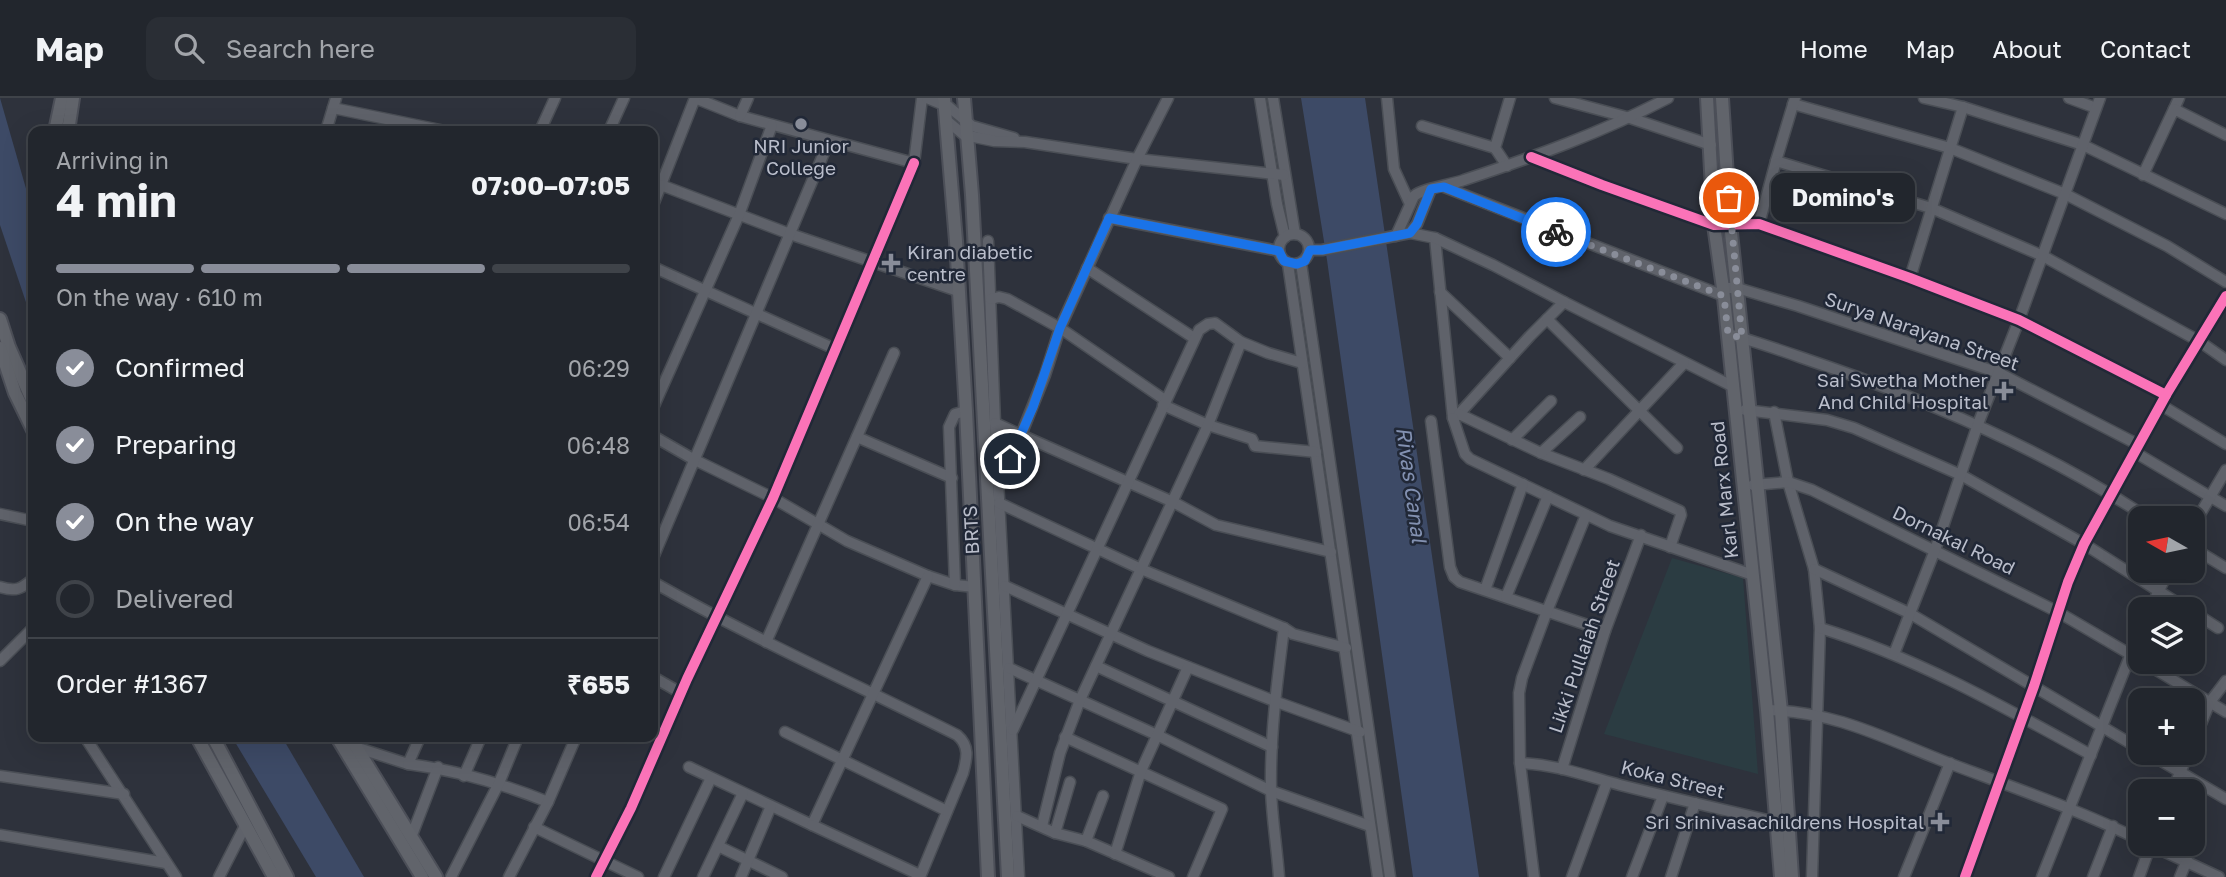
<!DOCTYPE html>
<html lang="en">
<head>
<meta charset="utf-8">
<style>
  :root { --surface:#22262d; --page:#2a2e35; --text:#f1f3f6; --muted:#a2a5aa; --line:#3f4349; --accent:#898d99 }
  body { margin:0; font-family:"Golos Text",sans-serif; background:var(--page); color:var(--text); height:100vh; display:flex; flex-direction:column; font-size:26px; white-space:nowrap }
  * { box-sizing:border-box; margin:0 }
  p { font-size:23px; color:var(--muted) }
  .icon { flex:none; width:38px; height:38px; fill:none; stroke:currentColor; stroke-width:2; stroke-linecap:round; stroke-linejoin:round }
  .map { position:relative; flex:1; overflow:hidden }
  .side { position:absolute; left:28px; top:28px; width:630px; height:616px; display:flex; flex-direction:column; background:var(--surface); border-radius:14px; box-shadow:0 7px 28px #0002,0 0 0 2px var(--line) }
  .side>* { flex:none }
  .needle { width:46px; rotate:279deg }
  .fabs { position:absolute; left:2128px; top:408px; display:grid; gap:14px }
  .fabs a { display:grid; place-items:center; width:77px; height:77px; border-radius:14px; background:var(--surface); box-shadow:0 7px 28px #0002,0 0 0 2px var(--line); font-size:35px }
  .pin { position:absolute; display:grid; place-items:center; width:60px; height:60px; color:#fff; margin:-30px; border:4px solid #fff; border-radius:50%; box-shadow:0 2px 7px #0007 }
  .courier { position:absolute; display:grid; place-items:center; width:70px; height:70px; margin:-35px; border:5px solid #1a73e8; border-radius:50%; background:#fff; color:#222; box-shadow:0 2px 9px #0007 }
  .bubble { position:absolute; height:49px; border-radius:14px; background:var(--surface); box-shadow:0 7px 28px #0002,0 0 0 2px var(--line); font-size:23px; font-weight:700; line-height:49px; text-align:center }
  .head em { font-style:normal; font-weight:700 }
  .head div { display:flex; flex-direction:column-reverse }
  .head { display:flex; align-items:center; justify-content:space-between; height:119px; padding:0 28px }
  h1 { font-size:46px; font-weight:700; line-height:52px }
  .bar { display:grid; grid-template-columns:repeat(4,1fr); gap:10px 7px; align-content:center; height:84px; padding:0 28px }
  .bar i { height:9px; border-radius:5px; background:var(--line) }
  .bar .on { background:var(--accent) }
  .bar p { grid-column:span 4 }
  .line { display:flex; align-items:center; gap:18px; padding:0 28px; border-top:2px solid var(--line) }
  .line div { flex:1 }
  ol { padding:0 28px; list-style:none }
  li { display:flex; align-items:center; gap:21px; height:77px }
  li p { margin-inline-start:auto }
  li .icon { padding:7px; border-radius:50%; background:var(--accent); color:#fff; stroke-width:4 }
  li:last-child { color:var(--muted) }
  li i { width:38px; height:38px; border:4px solid var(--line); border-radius:50% }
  header { display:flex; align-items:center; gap:42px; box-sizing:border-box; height:98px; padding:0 35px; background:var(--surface); border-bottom:2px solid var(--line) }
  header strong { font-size:33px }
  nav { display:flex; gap:38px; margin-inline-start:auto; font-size:24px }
  .search { width:490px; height:63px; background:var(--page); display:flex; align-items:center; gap:18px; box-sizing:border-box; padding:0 24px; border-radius:14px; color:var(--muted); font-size:26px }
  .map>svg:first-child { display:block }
  .green { fill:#2b3c42 }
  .water { fill:#3d4a66 }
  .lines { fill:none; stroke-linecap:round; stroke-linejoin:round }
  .minor-casing { stroke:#4a4e55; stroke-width:13 }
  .major-casing { stroke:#4c4f58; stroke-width:16 }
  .minor { stroke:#5f626a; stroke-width:10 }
  .major { stroke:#61646b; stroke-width:12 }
  .cycleway-casing { stroke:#212837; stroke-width:15 }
  .cycleway { stroke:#fb73b8; stroke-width:10 }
  .done { stroke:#898d99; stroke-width:7; stroke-dasharray:0 12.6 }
  .route { stroke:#1a73e8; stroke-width:9 }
  .poi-dot { fill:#898d99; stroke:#212837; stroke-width:2.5 }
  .labels { text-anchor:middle; stroke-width:5; stroke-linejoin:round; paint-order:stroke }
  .poi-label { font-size:19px; fill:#babecb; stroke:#212837; text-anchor:end }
  .street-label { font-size:19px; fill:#babecb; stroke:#212837 }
  .water-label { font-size:21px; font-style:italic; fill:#8391b1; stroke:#212837 }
</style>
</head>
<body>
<header>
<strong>Map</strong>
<div class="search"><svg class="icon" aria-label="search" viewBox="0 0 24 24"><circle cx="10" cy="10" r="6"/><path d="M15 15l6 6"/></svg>Search here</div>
<nav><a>Home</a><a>Map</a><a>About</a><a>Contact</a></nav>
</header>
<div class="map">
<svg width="2226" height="779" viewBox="0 0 2226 779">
  <rect width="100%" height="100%" fill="#2e323c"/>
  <polygon class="green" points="1672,460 1743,480 1758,676 1604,636"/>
  <g class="water">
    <polygon points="0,0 33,115 33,225 0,127"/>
    <polygon points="1301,0 1365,0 1479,779 1413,779 1327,162"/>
    <polygon points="232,639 282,639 364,779 316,779"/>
  </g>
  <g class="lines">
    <g class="minor-casing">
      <g id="minor">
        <polyline points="695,0 740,18 914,65 922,0"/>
        <polyline points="927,0 949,9 972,28 1014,40"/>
        <polyline points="1260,0 1277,106 1285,139"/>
        <polyline points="1273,0 1295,136"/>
        <polyline points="1387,0 1394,71 1410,106"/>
        <polyline points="1555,0 1630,20 1711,47"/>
        <polyline points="1924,0 1963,9 2083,47 2226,116"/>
        <polyline points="2069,0 2096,10"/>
        <polyline points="1793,6 1950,50 2065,96 2167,148 2226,184"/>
        <polyline points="333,10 445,33"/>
        <polyline points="2174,11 2179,0"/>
        <polyline points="740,18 748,0"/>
        <polyline points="946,22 964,37 994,43 1025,44 1137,61 1284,77"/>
        <polyline points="1422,28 1495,50"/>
        <polyline points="326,33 336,0"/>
        <polyline points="540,33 555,0"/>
        <polyline points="609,33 624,0"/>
        <polyline points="1531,59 1602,87 1714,127 1759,126 1910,180 2019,222 2166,297"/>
        <polyline points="1776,63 1795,0"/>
        <polyline points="1507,68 1495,50 1510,0"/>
        <polyline points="2143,77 2174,11 2226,37"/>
        <polyline points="653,83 661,87 695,0"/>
        <polyline points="1444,89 1724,198"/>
        <polyline points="653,107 661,87 790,136 958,193"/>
        <polyline points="1109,120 1279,153"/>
        <polyline points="1759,126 1776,63 1931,110 2043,158 2199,243 2226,262"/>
        <polyline points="1410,135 1435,140 1453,320 1459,316 1530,238 1564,204 1732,288"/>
        <circle cx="1294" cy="151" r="15"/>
        <path d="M1396,138l18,-40c9,-8 37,-11 50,-16 70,-23 139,-48 204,-82"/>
        <polyline points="1435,140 1493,167 1564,204"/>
        <polyline points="988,143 995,325 1019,779"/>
        <polyline points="1310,152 1322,152 1410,135 1417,126 1431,91"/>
        <polyline points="1301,165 1390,779"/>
        <polyline points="1288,166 1378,779"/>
        <polyline points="653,169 835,251"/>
        <polyline points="1087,170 1194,240"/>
        <polyline points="1910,180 1963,9"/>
        <polyline points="1723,190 1737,190 1798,208 1999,275 2139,347"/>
        <polyline points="1440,194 1510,260"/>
        <polyline points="991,201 999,199 1007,201 1060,230 1165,302"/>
        <polyline points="1547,221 1677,350"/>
        <path d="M1728,236c34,9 68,22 101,33 112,39 220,86 319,151"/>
        <polyline points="1163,307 1208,327 1252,341 1255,348 1316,354"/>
        <polyline points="2161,307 2226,346"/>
        <polyline points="653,310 739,117 772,27"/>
        <polyline points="1745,312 1827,322 1854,330 1961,377 2084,446 2187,511"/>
        <polyline points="1774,314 1788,384 1814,471 1820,530 1812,779"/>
        <polyline points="1459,316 1541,355 1609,381 1680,413 1681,417 1670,449"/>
        <polyline points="1453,320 1465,356 1470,361 1610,428 1753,477"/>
        <polyline points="1431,323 1450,469 1454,479 1460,484 1605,533"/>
        <polyline points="995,325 1021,337 1045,277 1060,230 1137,61 1168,0"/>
        <polyline points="653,338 693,361 773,400 847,443 928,478 955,487 975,489"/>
        <polyline points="857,339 952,380"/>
        <polyline points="1512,342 1551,303"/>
        <polyline points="1541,355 1580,319"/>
        <polyline points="2136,355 2226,408"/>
        <polyline points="1584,372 1684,265"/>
        <polyline points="999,384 1021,337 1173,404 1216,427 1331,454"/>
        <polyline points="1753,387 1788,384 1812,392 2058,514 2140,562"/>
        <polyline points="999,405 1141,471 1284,530 1293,536 1346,550"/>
        <polyline points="0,416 33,423"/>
        <polyline points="2193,428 2226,372"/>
        <polyline points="2193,450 2226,470"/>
        <polyline points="653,460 829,43"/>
        <polyline points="1814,471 1909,515 2140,651"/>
        <path d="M653,484c99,56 202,102 304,153 13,11 10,23 6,38l-43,104"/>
        <polyline points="955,487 949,329 955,316 966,313"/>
        <polyline points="1005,488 1148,553 1274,603 1360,634"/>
        <path d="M0,489c16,5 21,2 33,-8"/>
        <polyline points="1485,492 1523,386"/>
        <polyline points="1506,499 1548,398"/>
        <polyline points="2150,511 2169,472"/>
        <polyline points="2193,514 2218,530"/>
        <path d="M1820,530c95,29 184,79 271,127"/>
        <polyline points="766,544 894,255"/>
        <polyline points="1894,556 1935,452 1978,326 2019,222 2100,0"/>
        <polyline points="0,563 33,530"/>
        <polyline points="2143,564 2226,614"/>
        <polyline points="1096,568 1272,649"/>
        <polyline points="1009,570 1157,637 1271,693 1370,728"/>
        <polyline points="653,579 681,595"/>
        <path d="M1767,612c69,1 121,30 184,54 64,24 128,46 189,76"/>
        <polyline points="1013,632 1199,232 1208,226 1215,225 1241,244 1268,255 1302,265"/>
        <polyline points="785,634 947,713"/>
        <polyline points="85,639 176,779"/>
        <polyline points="360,639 355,649 408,666 420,639"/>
        <polyline points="1065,639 1222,711 1193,779"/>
        <polyline points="2193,645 2210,604 2226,583"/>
        <polyline points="2146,654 2226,701"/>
        <path d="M1520,665c34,1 67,13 100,22 52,13 104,25 156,37"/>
        <path d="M408,666c48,6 95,20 140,38"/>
        <polyline points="689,669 812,727 928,478"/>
        <polyline points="1562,671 1605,533 1641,437"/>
        <polyline points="0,678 124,696"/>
        <polyline points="464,678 481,639"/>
        <polyline points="1070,684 1055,735 1086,743 1169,779"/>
        <polyline points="2172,693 2189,654"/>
        <polyline points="1017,718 1055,735"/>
        <polyline points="812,727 920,777"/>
        <polyline points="1042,728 1060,655 1080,602 1208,327 1241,244"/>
        <polyline points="534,729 638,779"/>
        <polyline points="0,737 166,765"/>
        <polyline points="412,737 438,669"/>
        <polyline points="1086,743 1103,698"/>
        <polyline points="2148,746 2219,779"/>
        <polyline points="718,748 782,779"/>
        <polyline points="1115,756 1141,673 1188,569"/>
        <polyline points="219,779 245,728"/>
        <polyline points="451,779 499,685 518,639"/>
        <polyline points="509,779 548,704 576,639"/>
        <polyline points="596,779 631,710 687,581 773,400 914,65"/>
        <polyline points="664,779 711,680"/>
        <polyline points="703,779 743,695"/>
        <polyline points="741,779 771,708"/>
        <path d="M1279,779c-2,-29 -7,-58 -8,-87 -1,-54 6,-108 13,-162"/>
        <polyline points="1534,779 1520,665 1519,595 1522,580 1547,513 1586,417"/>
        <polyline points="1572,779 1607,684"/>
        <polyline points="1632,779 1663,698"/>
        <polyline points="1671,779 1695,705"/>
        <polyline points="1904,779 1950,665"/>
        <polyline points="1965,779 2034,588 2068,484 2084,446 2166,297 2226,198"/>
        <polyline points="2042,779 2140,533"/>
        <polyline points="2093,779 2113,728"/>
        <polyline points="2139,779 2151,746"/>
        <polyline points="2180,779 2187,762"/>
      </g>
    </g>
    <g class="major-casing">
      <g id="major">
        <polyline points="944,0 956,143 966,313 988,779"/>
        <polyline points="964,0 972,97 1008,779"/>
        <polyline points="1707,0 1714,127 1723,190 1767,612 1781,779"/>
        <polyline points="1722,0 1730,125 1781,613 1792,779"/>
        <polyline points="55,33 62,0"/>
        <polyline points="68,33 73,0"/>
        <polyline points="0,221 9,249 33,304"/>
        <polyline points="0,250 15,295 33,332"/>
        <polyline points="197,639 274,779"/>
        <polyline points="213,639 287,779"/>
        <polyline points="337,639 422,779"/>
        <polyline points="350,639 436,779"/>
      </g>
    </g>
    <use href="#minor" class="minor"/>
    <use href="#major" class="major"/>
    <g class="cycleway-casing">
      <g id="cycleway">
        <polyline points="1531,59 1602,87 1714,127 1759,126 1910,180 2019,222 2166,297"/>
        <polyline points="596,779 631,710 687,581 773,400 914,65"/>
        <polyline points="1965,779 2034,588 2068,484 2084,446 2166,297 2226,198"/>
      </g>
    </g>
    <use href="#cycleway" class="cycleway"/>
  </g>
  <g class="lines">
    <polyline class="done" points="1556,134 1724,198 1728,236 1742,240 1729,100"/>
    <polyline class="route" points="1010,361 1033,309 1060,230 1109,120 1279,153 1284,163 1297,166 1305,163 1310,152 1322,152 1410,135 1417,126 1431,91 1444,89 1556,134"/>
  </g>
  <g class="poi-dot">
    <circle cx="801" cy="26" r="7"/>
    <path d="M887.5 154.5h7v7h7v7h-7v7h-7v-7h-7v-7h7z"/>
    <path d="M2000.5 282.5h7v7h7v7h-7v7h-7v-7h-7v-7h7z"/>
    <path d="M1936.5 713.5h7v7h7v7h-7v7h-7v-7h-7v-7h7z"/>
  </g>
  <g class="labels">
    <g class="poi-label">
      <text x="801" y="55" text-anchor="middle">NRI Junior<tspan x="801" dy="22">College</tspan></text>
      <text x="907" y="161" text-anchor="start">Kiran diabetic<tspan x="907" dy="22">centre</tspan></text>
      <text x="1988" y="289">Sai Swetha Mother<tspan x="1988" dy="22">And Child Hospital</tspan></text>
      <text x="1924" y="731">Sri Srinivasachildrens Hospital</text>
    </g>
    <g class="street-label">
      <text transform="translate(1922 233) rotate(19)" y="7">Surya Narayana Street</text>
      <text transform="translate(1724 392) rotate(-96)" y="7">Karl Marx Road</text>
      <text transform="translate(971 432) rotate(-93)" y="7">BRTS</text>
      <text transform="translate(1954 442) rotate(26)" y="7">Dornakal Road</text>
      <text transform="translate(1584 548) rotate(-71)" y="7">Likki Pullaiah Street</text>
      <text transform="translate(1673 681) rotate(14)" y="7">Koka Street</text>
    </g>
    <g class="water-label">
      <text transform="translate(1411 387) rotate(82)" y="7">Rivas Canal</text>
    </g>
  </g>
</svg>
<div class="fabs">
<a><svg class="needle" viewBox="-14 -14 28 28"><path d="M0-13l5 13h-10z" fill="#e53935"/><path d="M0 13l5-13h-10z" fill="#a2a5aa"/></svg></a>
<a><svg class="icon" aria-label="layers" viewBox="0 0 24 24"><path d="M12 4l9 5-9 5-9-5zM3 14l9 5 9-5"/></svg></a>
<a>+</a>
<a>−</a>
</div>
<div class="pin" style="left:1729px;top:100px;background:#ea580c"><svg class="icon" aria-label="bag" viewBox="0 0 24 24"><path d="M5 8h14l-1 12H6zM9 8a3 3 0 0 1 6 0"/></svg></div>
<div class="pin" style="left:1010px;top:361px;background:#1f2937"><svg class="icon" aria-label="home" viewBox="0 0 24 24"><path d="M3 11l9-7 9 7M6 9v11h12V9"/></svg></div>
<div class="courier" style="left:1556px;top:134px"><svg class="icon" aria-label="bike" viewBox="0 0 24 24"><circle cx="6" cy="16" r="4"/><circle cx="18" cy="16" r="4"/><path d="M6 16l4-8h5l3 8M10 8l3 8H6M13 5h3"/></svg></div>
<div class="bubble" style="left:1771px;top:75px;width:144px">Domino's</div>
<section class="side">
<div class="head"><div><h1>4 min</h1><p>Arriving in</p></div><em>07:00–07:05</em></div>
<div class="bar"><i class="on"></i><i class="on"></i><i class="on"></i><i></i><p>On the way · 610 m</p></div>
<ol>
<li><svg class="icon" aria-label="check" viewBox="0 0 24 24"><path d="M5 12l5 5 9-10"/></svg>Confirmed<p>06:29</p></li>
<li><svg class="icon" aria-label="check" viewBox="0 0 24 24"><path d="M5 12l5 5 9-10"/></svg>Preparing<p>06:48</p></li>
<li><svg class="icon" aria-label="check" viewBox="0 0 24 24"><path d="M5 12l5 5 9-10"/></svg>On the way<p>06:54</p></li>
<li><i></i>Delivered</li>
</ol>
<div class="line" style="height:91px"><div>Order #1367</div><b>₹655</b></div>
</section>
</div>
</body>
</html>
